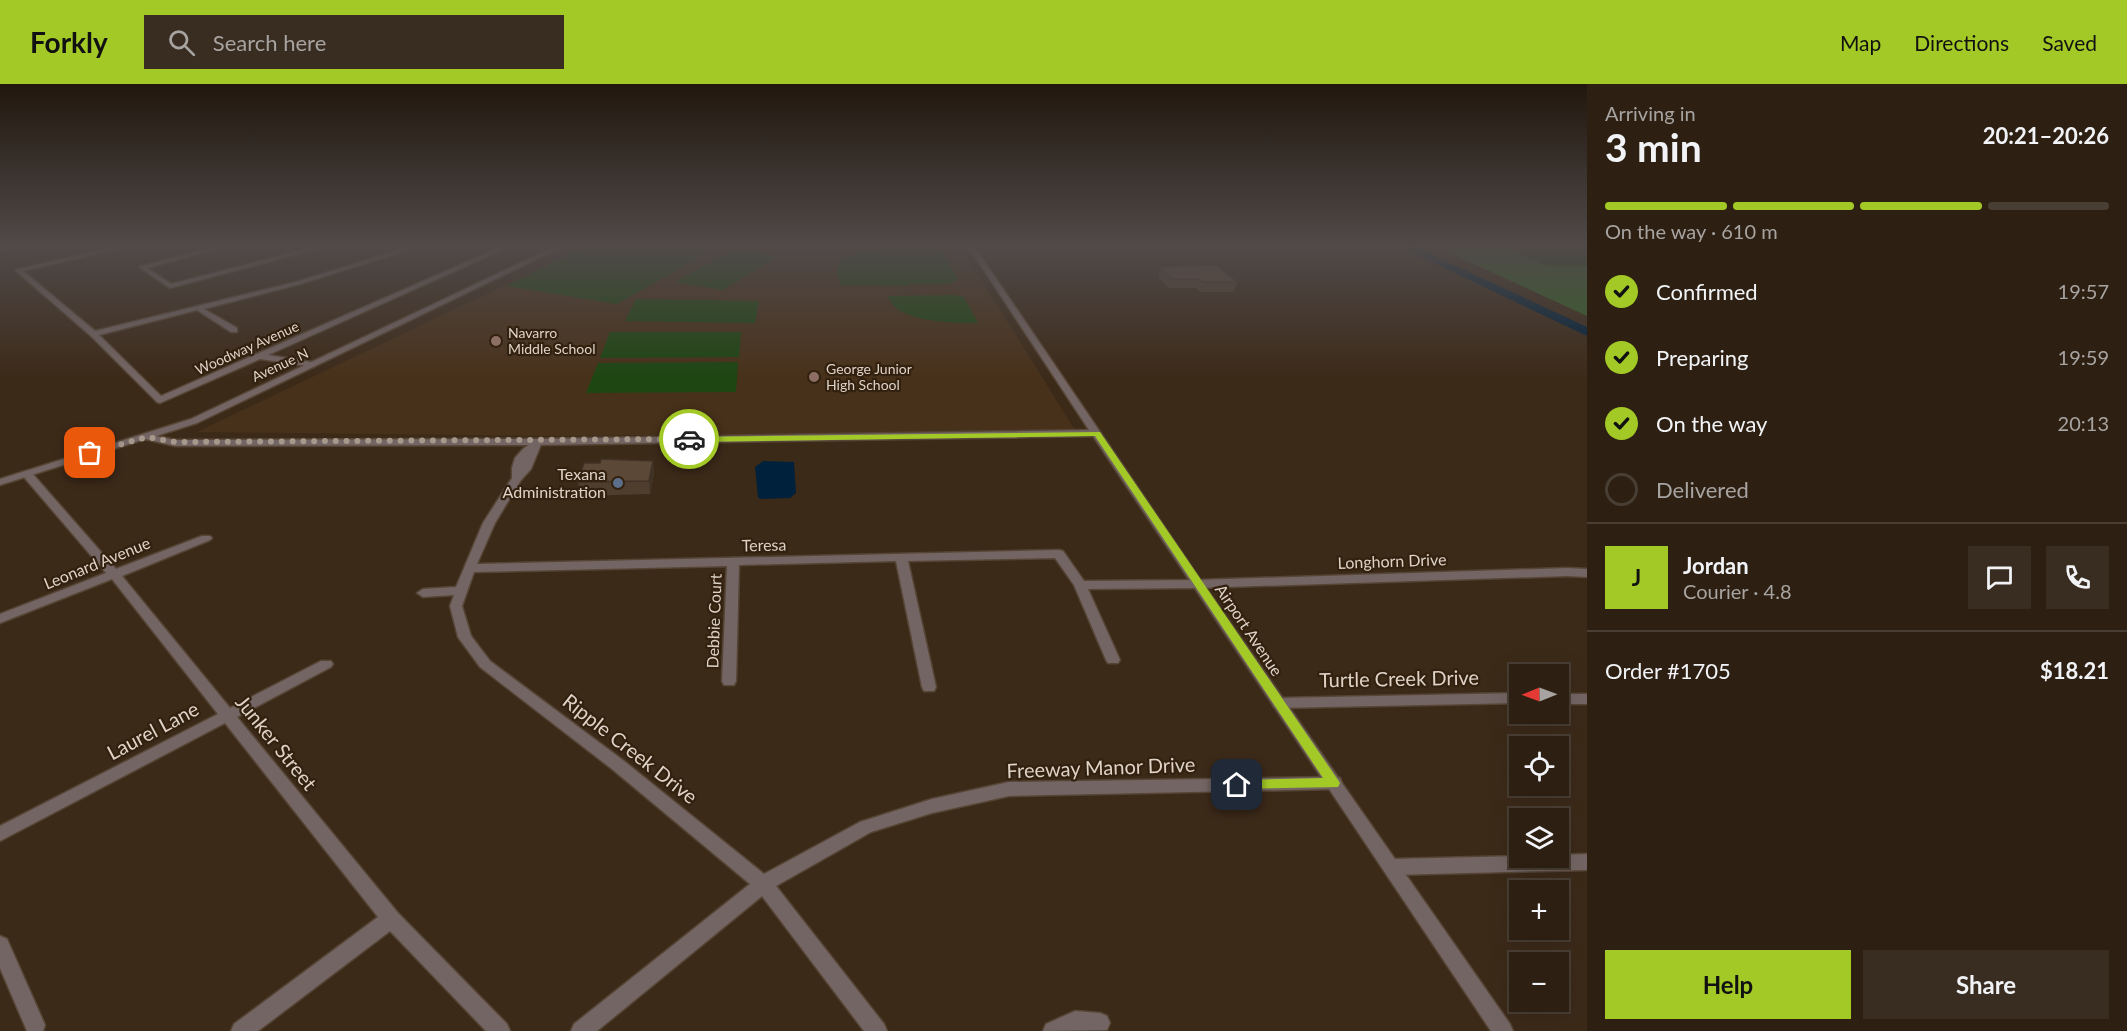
<!DOCTYPE html>
<html lang="en">
<head>
<meta charset="utf-8">
<style>
  :root { --surface:#2d2013; --page:#392d21; --text:#f1f3f6; --muted:#a7a3a0; --line:#483e33; --accent:#a3c927 }
  body { margin:0; font-family:Lato,sans-serif; background:var(--page); color:var(--text); height:100vh; display:flex; flex-direction:column; font-size:22px; white-space:nowrap }
  * { box-sizing:border-box; margin:0 }
  p { font-size:20px; color:var(--muted) }
  .icon { flex:none; width:33px; height:33px; fill:none; stroke:currentColor; stroke-width:2; stroke-linecap:round; stroke-linejoin:round }
  .map { position:relative; flex:1; overflow:hidden }
  .details { display:flex; flex-direction:column; background:var(--surface); width:540px }
  .details>* { flex:none }
  .needle { width:39px; rotate:269deg }
  .fabs { position:absolute; left:1509px; top:580px; display:grid; gap:12px }
  .fabs a { display:grid; place-items:center; width:60px; height:60px; border-radius:0px; background:var(--surface); box-shadow:0 6px 24px #0002,0 0 0 2px var(--line); font-size:30px }
  .pin { position:absolute; display:grid; place-items:center; width:51px; height:51px; color:#fff; margin:-26px; border-radius:12px; box-shadow:0 3px 9px #0006 }
  .courier { position:absolute; display:grid; place-items:center; width:60px; height:60px; margin:-30px; border:4px solid #a3c927; border-radius:50%; background:#fff; color:#222; box-shadow:0 2px 8px #0007 }
  .head em { font-style:normal; font-weight:700 }
  .head div { display:flex; flex-direction:column-reverse }
  .head { display:flex; align-items:center; justify-content:space-between; height:102px; padding:0 18px }
  h1 { font-size:39px; font-weight:700; line-height:45px }
  .bar { display:grid; grid-template-columns:repeat(4,1fr); gap:9px 6px; align-content:center; height:72px; padding:0 18px }
  .bar i { height:8px; border-radius:4px; background:var(--line) }
  .bar .selected { background:var(--accent) }
  .bar p { grid-column:span 4 }
  .line { display:flex; align-items:center; gap:15px; padding:0 18px; border-top:2px solid var(--line) }
  .line div { flex:1 }
  .round { display:grid; place-items:center; flex:none; width:63px; height:63px; border-radius:0px; background:var(--page) }
  ol { padding:0 18px; list-style:none }
  li { display:flex; align-items:center; gap:18px; height:66px }
  li p { margin-inline-start:auto }
  li .icon { padding:6px; border-radius:50%; background:var(--accent); color:#111; stroke-width:4 }
  li:last-child { color:var(--muted) }
  li i { width:33px; height:33px; border:3px solid var(--line); border-radius:50% }
  .action { display:flex; gap:12px; margin-top:auto; padding:12px 18px }
  .action a { flex:1; height:69px; border-radius:0px; background:var(--accent); color:#111; font-size:24px; font-weight:700; line-height:69px; text-align:center }
  .action a+a { background:var(--page); color:var(--text) }
  header { display:flex; align-items:center; gap:36px; box-sizing:border-box; height:84px; padding:0 30px; background:var(--accent); color:#111 }
  header strong { font-size:28px }
  nav { display:flex; gap:33px; margin-inline-start:auto; font-size:21px }
  .search { width:420px; height:54px; background:var(--page); display:flex; align-items:center; gap:15px; box-sizing:border-box; padding:0 21px; border-radius:0px; color:var(--muted); font-size:22px }
  main { display:flex; flex:1; min-height:0 }
  .map>svg:first-child { display:block }
  .built { fill:#48311a }
  .green { fill:#1d4612 }
  .forest { fill:#326326 }
  .water { fill:#00213b }
  .lines { fill:none; stroke-linecap:round; stroke-linejoin:round }
  .river { fill:#00213b; fill-rule:evenodd }
  .minor-casing { stroke:#564535; stroke-width:3 }
  .tertiary-casing { stroke:#564535; stroke-width:3 }
  .minor { fill:#736564; fill-rule:evenodd }
  .tertiary { fill:#736564; fill-rule:evenodd }
  .wall { fill:#4f3e2e }
  .shaded-wall { fill:#403226 }
  .building { fill:#5c4836; stroke:#403226; stroke-width:1.5 }
  .route { fill:#a3c927 }
  .done { stroke:#a6988b; stroke-width:6; stroke-dasharray:0 10.8 }
  .education-dot { fill:#8d6e63; stroke:#32210f; stroke-width:2 }
  .service-dot { fill:#5c6f8a; stroke:#32210f; stroke-width:2 }
  .labels { text-anchor:middle; stroke-width:4.5; stroke-linejoin:round; paint-order:stroke }
  .far-poi-label { font-size:14px; fill:#dfd3c8; stroke:#32210f; text-anchor:start }
  .far-street-label { font-size:14px; fill:#dfd3c8; stroke:#32210f }
  .poi-label { font-size:16px; fill:#dfd3c8; stroke:#32210f; text-anchor:end }
  .street-label { font-size:16px; fill:#dfd3c8; stroke:#32210f }
  .near-street-label { font-size:20px; fill:#dfd3c8; stroke:#32210f }
</style>
</head>
<body>
<header>
<strong>Forkly</strong>
<div class="search"><svg class="icon" aria-label="search" viewBox="0 0 24 24"><circle cx="10" cy="10" r="6"/><path d="M15 15l6 6"/></svg>Search here</div>
<nav><a>Map</a><a>Directions</a><a>Saved</a></nav>
</header>
<main>
<div class="map">
<svg width="1587" height="947" viewBox="0 0 1587 947">
  <rect width="100%" height="100%" fill="#3c2a19"/>
  <polygon class="built" points="587,162 960,162 1075,346 563,352 197,348"/>
  <g class="green">
    <polygon points="587,162 719,162 617,220 506,202"/>
    <polygon points="900,162 941,164 958,196 949,200 908,200 908,202 840,201 837,187 841,174 866,166"/>
    <polygon points="1503,162 1587,162 1587,182 1546,182"/>
    <polygon points="733,165 778,172 723,206 675,198"/>
    <path d="M955,211l9,2 14,26c-22,0 -83,0 -90,-27z"/>
    <polygon points="636,215 759,217 755,239 625,237"/>
    <polygon points="610,248 741,248 739,273 600,274"/>
    <polygon points="738,278 736,308 586,309 598,279"/>
  </g>
  <polygon class="forest" points="1435,162 1503,162 1546,182 1587,182 1587,232"/>
  <polygon class="water" points="763,377 794,378 796,409 790,414 760,415 758,413 755,383"/>
  <g class="lines">
    <polygon class="river" points="1398,162 1413,162 1587,243 1587,252"/>
    <g class="minor-casing">
      <g id="minor">
        <polygon points="4,162 13,162 0,167 0,163"/>
        <polygon points="119,162 130,162 23,187 95,247 296,198 412,162 421,162 300,200 204,225 237,244 237,248 231,248 197,226 99,251 161,312 503,162 511,162 268,271 311,278 314,279 314,283 260,275 160,319 157,318 91,252 15,186"/>
        <polygon points="218,162 228,162 147,184 171,200 318,162 328,162 170,204 139,183"/>
        <polygon points="537,355 542,358 531,385 521,396 495,439 477,480 1059,466 1063,467 1084,497 1197,496 1567,484 1587,485 1587,493 1567,492 1197,504 1088,505 1120,576 1118,579 1108,579 1106,576 1074,501 1055,474 908,477 936,603 934,607 924,607 922,603 896,477 739,481 736,597 734,601 724,601 722,597 727,482 474,488 462,522 471,552 490,577 624,677 764,790 860,738 932,715 1009,698 1334,693 1340,694 1342,699 1340,704 1334,705 1009,712 932,729 871,748 776,802 884,940 887,947 864,947 762,812 597,947 571,947 574,940 750,800 612,685 480,583 458,553 450,522 454,511 423,513 417,509 423,505 456,503 483,439 512,394 512,384 515,374 523,365"/>
        <polygon points="27,387 31,388 116,485 202,452 210,452 212,454 210,456 122,492 230,624 321,577 331,577 333,580 331,583 237,633 398,829 507,940 510,947 486,947 390,847 258,947 231,947 234,940 378,833 225,639 0,757 0,742 218,630 112,495 0,539 0,530 106,489 23,392 22,390 23,388"/>
        <polygon points="1520,609 1520,619 1279,624 1274,623 1272,619 1274,615 1279,614"/>
        <rect x="1558" y="610" width="29" height="10"/>
        <polygon points="1587,770 1587,786 1392,791 1386,788 1383,783 1386,778 1392,775 1520,772 1520,774 1558,774 1558,771"/>
        <polygon points="0,852 7,855 45,941 43,947 27,947 0,884"/>
        <polygon points="1075,927 1100,929 1107,932 1110,939 1107,946 1043,947 1046,940"/>
      </g>
    </g>
    <g class="tertiary-casing">
      <polygon id="tertiary" points="556,162 564,162 197,339 156,352 175,356 537,355 1089,346 968,162 974,162 1201,497 1510,940 1513,947 1491,947 1093,352 537,361 175,362 145,355 0,401 0,395 191,335"/>
    </g>
    <use href="#minor" class="minor"/>
    <use href="#tertiary" class="tertiary"/>
  </g>
  <g class="wall">
    <polygon points="1160,183 1237,198 1234,208 1200,208 1196,204 1169,204 1158,193"/>
    <polygon points="653,377 654,390 650,410 580,412 578,398"/>
  </g>
  <polygon class="shaded-wall" points="653,377 654,390 650,410 649,397"/>
  <g class="building">
    <polygon points="1216,181 1237,198 1203,198 1199,195 1172,195 1160,183"/>
    <polygon points="601,375 653,377 649,397 578,398 584,379 600,379"/>
  </g>
  <linearGradient id="sky" x2="0" y2="1"><stop stop-color="#21170e"/><stop offset="0.55" stop-color="#504a49"/><stop offset="1" stop-color="#504a49" stop-opacity="0"/></linearGradient>
  <rect width="1587" height="295" fill="url(#sky)"/>
  <polygon class="route" points="1100,348 1338,696 1340,699 1338,703 1232,705 1230,701 1232,697 1237,696 1323,694 1095,352 689,358 685,355 689,353"/>
  <g class="lines">
    <polyline class="done" points="90,369 147,353 175,358 689,355"/>
  </g>
  <g class="education-dot">
    <circle cx="496" cy="257" r="6"/>
    <circle cx="814" cy="293" r="6"/>
  </g>
  <circle class="service-dot" cx="618" cy="399" r="6"/>
  <g class="labels">
    <g class="far-poi-label">
      <text x="508" y="254">Navarro<tspan x="508" dy="16">Middle School</tspan></text>
      <text x="826" y="290">George Junior<tspan x="826" dy="16">High School</tspan></text>
    </g>
    <g class="far-street-label">
      <text transform="translate(247 264) rotate(-24)" y="5">Woodway Avenue</text>
      <text transform="translate(280 281) rotate(-25)" y="5">Avenue N</text>
    </g>
    <g class="poi-label">
      <text x="606" y="396">Texana<tspan x="606" dy="18">Administration</tspan></text>
    </g>
    <g class="street-label">
      <text transform="translate(764 461) rotate(-1)" y="6">Teresa</text>
      <text transform="translate(1392 477) rotate(-2)" y="6">Longhorn Drive</text>
      <text transform="translate(97 479) rotate(-22)" y="6">Leonard Avenue</text>
      <text transform="translate(714 537) rotate(-88)" y="6">Debbie Court</text>
      <text transform="translate(1249 546) rotate(56)" y="6">Airport Avenue</text>
    </g>
    <g class="near-street-label">
      <text transform="translate(1399 595) rotate(-1)" y="7">Turtle Creek Drive</text>
      <text transform="translate(153 647) rotate(-28)" y="7">Laurel Lane</text>
      <text transform="translate(276 659) rotate(51)" y="7">Junker Street</text>
      <text transform="translate(630 665) rotate(38)" y="7">Ripple Creek Drive</text>
      <text transform="translate(1101 684) rotate(-2)" y="7">Freeway Manor Drive</text>
    </g>
  </g>
</svg>
<div class="fabs">
<a><svg class="needle" viewBox="-14 -14 28 28"><path d="M0-13l5 13h-10z" fill="#e53935"/><path d="M0 13l5-13h-10z" fill="#a7a3a0"/></svg></a>
<a><svg class="icon" aria-label="locate" viewBox="0 0 24 24"><circle cx="12" cy="12" r="6"/><path d="M12 2v4M12 18v4M2 12h4M18 12h4"/></svg></a>
<a><svg class="icon" aria-label="layers" viewBox="0 0 24 24"><path d="M12 4l9 5-9 5-9-5zM3 14l9 5 9-5"/></svg></a>
<a>+</a>
<a>−</a>
</div>
<div class="pin" style="left:90px;top:369px;background:#ea580c"><svg class="icon" aria-label="bag" viewBox="0 0 24 24"><path d="M5 8h14l-1 12H6zM9 8a3 3 0 0 1 6 0"/></svg></div>
<div class="pin" style="left:1237px;top:701px;background:#1f2937"><svg class="icon" aria-label="home" viewBox="0 0 24 24"><path d="M3 11l9-7 9 7M6 9v11h12V9"/></svg></div>
<div class="courier" style="left:689px;top:355px"><svg class="icon" aria-label="car" viewBox="0 0 24 24"><path d="M5 17H2v-5l4-1 3-4h7l3 4 3 1v5h-3M9 17h6M6 11h13"/><circle cx="7" cy="17" r="2"/><circle cx="17" cy="17" r="2"/></svg></div>
</div>
<section class="details">
<div class="head"><div><h1>3 min</h1><p>Arriving in</p></div><em>20:21–20:26</em></div>
<div class="bar"><i class="selected"></i><i class="selected"></i><i class="selected"></i><i></i><p>On the way · 610 m</p></div>
<ol>
<li><svg class="icon" aria-label="check" viewBox="0 0 24 24"><path d="M5 12l5 5 9-10"/></svg>Confirmed<p>19:57</p></li>
<li><svg class="icon" aria-label="check" viewBox="0 0 24 24"><path d="M5 12l5 5 9-10"/></svg>Preparing<p>19:59</p></li>
<li><svg class="icon" aria-label="check" viewBox="0 0 24 24"><path d="M5 12l5 5 9-10"/></svg>On the way<p>20:13</p></li>
<li><i></i>Delivered</li>
</ol>
<div class="line" style="height:108px"><b class="round" style="background:var(--accent);color:#111">J</b><div><b>Jordan</b><p>Courier · 4.8</p></div><a class="round"><svg class="icon" aria-label="chat" viewBox="0 0 24 24"><path d="M4 5h16v11H9l-5 4z"/></svg></a><a class="round"><svg class="icon" aria-label="phone" viewBox="0 0 24 24"><path d="M5 4h4l2 5-3 2q2 4 5 5l2-3 5 2v4C11 20 4 13 5 4z"/></svg></a></div>
<div class="line" style="height:78px"><div>Order #1705</div><b>$18.21</b></div>
<div class="action"><a>Help</a><a>Share</a></div>
</section>
</main>
</body>
</html>
